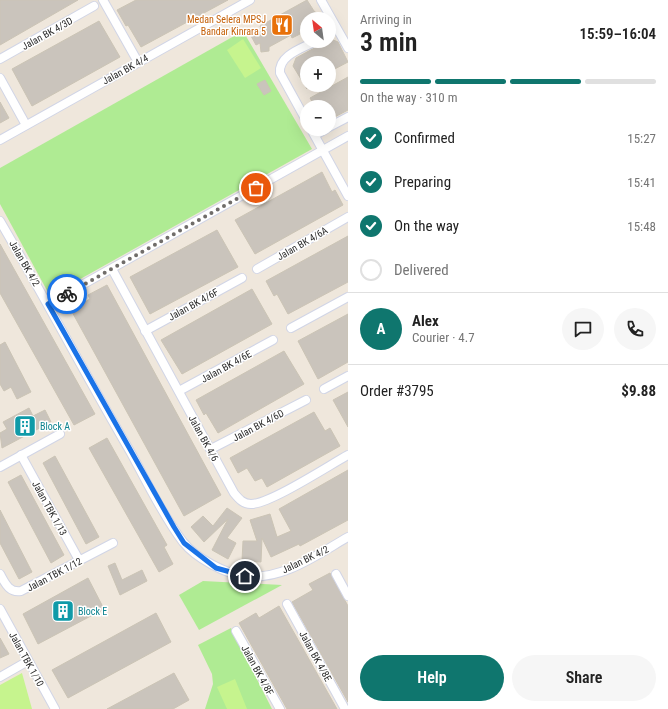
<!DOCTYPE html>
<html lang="en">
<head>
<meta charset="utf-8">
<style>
  :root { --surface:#fff; --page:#f6f6f6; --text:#222; --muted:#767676; --line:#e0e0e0; --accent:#0f766e }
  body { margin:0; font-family:"Roboto Condensed",sans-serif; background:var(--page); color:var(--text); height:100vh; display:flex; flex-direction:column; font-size:15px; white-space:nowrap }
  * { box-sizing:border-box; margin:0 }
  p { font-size:13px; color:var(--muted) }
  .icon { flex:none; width:22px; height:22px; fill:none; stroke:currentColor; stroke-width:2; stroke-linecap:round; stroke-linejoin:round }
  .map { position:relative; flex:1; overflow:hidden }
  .details { display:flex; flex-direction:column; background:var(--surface); width:320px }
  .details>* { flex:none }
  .needle { width:26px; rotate:331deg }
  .fabs { position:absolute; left:300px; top:12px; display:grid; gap:8px }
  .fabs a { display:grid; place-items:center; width:36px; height:36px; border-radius:50%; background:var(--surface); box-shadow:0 4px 16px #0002; font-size:20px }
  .pin { position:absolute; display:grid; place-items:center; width:34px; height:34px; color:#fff; margin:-17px; border:2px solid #fff; border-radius:50%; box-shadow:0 1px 4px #0007 }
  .courier { position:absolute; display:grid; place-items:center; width:40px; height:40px; margin:-20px; border:3px solid #1a73e8; border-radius:50%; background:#fff; color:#222; box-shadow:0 1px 5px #0007 }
  .summary em { font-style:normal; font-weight:600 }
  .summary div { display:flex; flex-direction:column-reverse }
  .summary { display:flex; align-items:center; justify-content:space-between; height:68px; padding:0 12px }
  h1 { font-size:26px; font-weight:600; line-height:30px }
  .bar { display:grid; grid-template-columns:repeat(4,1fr); gap:6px 4px; align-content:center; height:48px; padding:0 12px }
  .bar i { height:5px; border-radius:3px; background:var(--line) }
  .bar .selected { background:var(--accent) }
  .bar p { grid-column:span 4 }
  .line { display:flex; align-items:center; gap:10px; padding:0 12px; border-top:1px solid var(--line) }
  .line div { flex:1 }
  .round { display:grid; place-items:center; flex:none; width:42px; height:42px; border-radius:21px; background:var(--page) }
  ol { padding:0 12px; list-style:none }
  li { display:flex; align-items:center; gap:12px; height:44px }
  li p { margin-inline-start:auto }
  li .icon { padding:4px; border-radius:50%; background:var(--accent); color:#fff; stroke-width:4 }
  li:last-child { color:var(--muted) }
  li i { width:22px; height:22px; border:2px solid var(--line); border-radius:50% }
  .action { display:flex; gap:8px; margin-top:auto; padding:8px 12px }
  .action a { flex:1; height:46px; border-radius:24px; background:var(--accent); color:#fff; font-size:16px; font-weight:600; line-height:46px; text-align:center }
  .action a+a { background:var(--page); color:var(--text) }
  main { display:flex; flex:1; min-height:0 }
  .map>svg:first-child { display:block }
  .green { fill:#afeb93 }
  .pitch { fill:#c6f48e }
  .building { fill:#cac4bc; stroke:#cbc4b5 }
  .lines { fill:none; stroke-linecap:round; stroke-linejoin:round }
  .minor-casing { stroke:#d1d5e6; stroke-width:10 }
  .minor { stroke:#fff; stroke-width:8 }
  .done { stroke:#706d6a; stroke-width:4; stroke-dasharray:0 7.2 }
  .route { stroke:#1a73e8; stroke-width:5 }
  .labels { text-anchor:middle; stroke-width:3; stroke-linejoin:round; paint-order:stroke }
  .food-label { font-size:10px; fill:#c56008; stroke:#fff; text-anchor:end }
  .street-label { font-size:10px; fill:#2c2c2c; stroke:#fff }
  .culture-label { font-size:10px; fill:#0d838f; stroke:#fff; text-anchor:start }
</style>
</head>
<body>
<main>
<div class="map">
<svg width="348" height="709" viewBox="0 0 348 709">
  <rect width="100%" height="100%" fill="#efe7dc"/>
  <g class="green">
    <polygon points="243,31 312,149 50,296 0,204 0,168"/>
    <polygon points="203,581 282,585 199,630 179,595"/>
    <polygon points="231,628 272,709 205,709 213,684 212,674 198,645"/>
  </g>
  <g class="pitch">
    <polygon points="243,39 261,68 245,78 227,50"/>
    <polygon points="22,673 32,709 0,709 0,685"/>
    <polygon points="235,679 247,709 227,709 217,687"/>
  </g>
  <g class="building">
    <polygon points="0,0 78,0 0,45"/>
    <polygon points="136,0 228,0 141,47 128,25 126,26 117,10"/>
    <polygon points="307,0 314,11 319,15 316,19 307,19 307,26 299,31 300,34 292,38 291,35 269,47 269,51 261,52 260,43 256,45 251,36 262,31 260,26"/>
    <polygon points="99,21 120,57 32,106 12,69"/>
    <polygon points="331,39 338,42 348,62 329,72 329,63 307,63 307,89 293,66 296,58"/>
    <polygon points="348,77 348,110 329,120 329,107 315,107 310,98"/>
    <polygon points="265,80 271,91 264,95 257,84"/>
    <polygon points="0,102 9,118 0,123"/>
    <polygon points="322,172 332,192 335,190 343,205 255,254 235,220"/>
    <polygon points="217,230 238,267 150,314 130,277"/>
    <polygon points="348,236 348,282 288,314 277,294 274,296 266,281"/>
    <polygon points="0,244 95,414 74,425 0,293"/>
    <polygon points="107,285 221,495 184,516 71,310 90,299 88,295"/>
    <polygon points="252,289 272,324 182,374 161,340"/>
    <polygon points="348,314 348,362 318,379 298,341"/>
    <polygon points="5,342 31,392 17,399 11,387 4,391 0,384 0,345"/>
    <polygon points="284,351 304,384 218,433 206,413 204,415 196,400"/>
    <polygon points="348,392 348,427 333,400"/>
    <polygon points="29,408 33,416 45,410 51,422 2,448 0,433 7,429 3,422"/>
    <polygon points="314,412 325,431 330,428 340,446 267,487 262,478 255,481 247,468 238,473 230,458"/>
    <polygon points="107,438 167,545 164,547 173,564 159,572 89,448"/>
    <polygon points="55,456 99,537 86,544 43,463"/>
    <polygon points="348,470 348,520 300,546 299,544 271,557 262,538 261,562 242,561 243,541 257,541 250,520 270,514 277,537 291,531 279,509"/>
    <polygon points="21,475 64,555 51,563 8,482"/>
    <polygon points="227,508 242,518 227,538 236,543 228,559 212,550 228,519 204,542 191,527 203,516 213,526"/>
    <polygon points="0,510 32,572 19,579 0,543"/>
    <polygon points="115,563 122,580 142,570 147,581 120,595 108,566"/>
    <polygon points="330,573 348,606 348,702 292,602 313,590 309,584"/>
    <polygon points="88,578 104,609 38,644 23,614"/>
    <polygon points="279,606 337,709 287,709 239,623 256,613 259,618"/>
    <polygon points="156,613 171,642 68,698 52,670"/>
    <polygon points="0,638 9,654 0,658"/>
    <polygon points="174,673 189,700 173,709 107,709"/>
  </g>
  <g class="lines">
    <g class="minor-casing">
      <g id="minor">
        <polyline points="103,0 138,62"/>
        <polyline points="321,0 348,48"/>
        <polyline points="0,59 94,6"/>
        <polyline points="0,78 26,125"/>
        <path d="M307,122l-27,-49c-2,-18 23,-25 36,-32"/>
        <polyline points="329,127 348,117"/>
        <polyline points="311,129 348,196"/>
        <polyline points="315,135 326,129"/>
        <polyline points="0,140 250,0"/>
        <path d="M0,221c45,77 86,155 131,232 16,29 32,63 52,89 13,16 42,32 62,34 37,5 73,-22 103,-39"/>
        <path d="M112,269l122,224c5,6 9,11 17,11 19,0 77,-38 97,-49"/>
        <polyline points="257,269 348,217"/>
        <polyline points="48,304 348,136"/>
        <polyline points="291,328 348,297"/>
        <polyline points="145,331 242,278"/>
        <polyline points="324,389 348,376"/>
        <polyline points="179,391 273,340"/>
        <polyline points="211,449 306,400"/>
        <polyline points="21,455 79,560"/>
        <polyline points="0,467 60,434"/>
        <path d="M0,574c5,9 9,19 21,17l92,-48"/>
        <polyline points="336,574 348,596"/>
        <polyline points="287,604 345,709"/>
        <polyline points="0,609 55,709"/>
        <polyline points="236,631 280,709"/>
        <polyline points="0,677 28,661"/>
      </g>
    </g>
    <use href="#minor" class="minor"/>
  </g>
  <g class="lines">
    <polyline class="done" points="67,294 256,188"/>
    <polyline class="route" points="67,294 48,304 174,527 184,543 216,568 245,576"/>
  </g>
  <defs>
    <g id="restaurant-square" transform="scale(1.15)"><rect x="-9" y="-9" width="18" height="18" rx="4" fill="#e8710a" stroke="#fff"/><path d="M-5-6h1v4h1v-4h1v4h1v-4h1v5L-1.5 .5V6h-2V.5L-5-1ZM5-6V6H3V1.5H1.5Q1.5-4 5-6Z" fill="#fff"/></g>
    <g id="building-square" transform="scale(1.15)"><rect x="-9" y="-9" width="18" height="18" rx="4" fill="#0f9aa8" stroke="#fff"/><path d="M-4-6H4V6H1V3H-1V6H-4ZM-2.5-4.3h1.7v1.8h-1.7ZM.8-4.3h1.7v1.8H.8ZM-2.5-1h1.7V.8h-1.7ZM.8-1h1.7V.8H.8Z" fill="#fff"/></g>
  </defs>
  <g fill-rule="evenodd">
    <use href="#restaurant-square" x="282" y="25"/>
    <use href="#building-square" x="25" y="426"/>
    <use href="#building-square" x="63" y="611"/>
  </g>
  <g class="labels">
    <g class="food-label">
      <text x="266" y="23">Medan Selera MPSJ<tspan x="266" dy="12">Bandar Kinrara 5</tspan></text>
    </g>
    <g class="street-label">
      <text transform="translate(47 33) rotate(-29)" y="4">Jalan BK 4/3D</text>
      <text transform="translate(125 69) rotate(-29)" y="4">Jalan BK 4/4</text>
      <text transform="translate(302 243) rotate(-30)" y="4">Jalan BK 4/6A</text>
      <text transform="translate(25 263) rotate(60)" y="4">Jalan BK 4/2</text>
      <text transform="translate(193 304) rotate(-29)" y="4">Jalan BK 4/6F</text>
      <text transform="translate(226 366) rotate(-29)" y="4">Jalan BK 4/6E</text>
      <text transform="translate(258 425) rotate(-28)" y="4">Jalan BK 4/6D</text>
      <text transform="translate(204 438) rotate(61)" y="4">Jalan BK 4/6</text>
      <text transform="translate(50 508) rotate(61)" y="4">Jalan TBK 1/13</text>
      <text transform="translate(305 559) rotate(-26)" y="4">Jalan BK 4/2</text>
      <text transform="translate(54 574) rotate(-28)" y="4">Jalan TBK 1/12</text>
      <text transform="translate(316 656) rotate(61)" y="4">Jalan BK 4/8E</text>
      <text transform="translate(27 659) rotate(61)" y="4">Jalan TBK 1/10</text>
      <text transform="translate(258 670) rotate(61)" y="4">Jalan BK 4/8F</text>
    </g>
    <g class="culture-label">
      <text x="40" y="430">Block A</text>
      <text x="78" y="615">Block E</text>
    </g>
  </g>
</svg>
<div class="fabs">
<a><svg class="needle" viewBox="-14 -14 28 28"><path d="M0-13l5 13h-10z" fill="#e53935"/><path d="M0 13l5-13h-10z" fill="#767676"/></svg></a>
<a>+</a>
<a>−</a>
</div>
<div class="pin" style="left:256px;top:188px;background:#ea580c"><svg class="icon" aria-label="bag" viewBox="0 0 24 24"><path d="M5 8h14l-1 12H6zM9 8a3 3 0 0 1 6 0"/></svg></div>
<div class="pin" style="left:245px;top:576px;background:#1f2937"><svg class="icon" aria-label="home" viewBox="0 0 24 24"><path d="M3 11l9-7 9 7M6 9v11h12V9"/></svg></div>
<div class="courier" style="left:67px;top:294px"><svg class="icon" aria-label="bike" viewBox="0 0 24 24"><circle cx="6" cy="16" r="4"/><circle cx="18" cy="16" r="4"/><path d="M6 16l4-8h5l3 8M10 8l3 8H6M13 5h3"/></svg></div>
</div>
<section class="details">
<div class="summary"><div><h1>3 min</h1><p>Arriving in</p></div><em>15:59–16:04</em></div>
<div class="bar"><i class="selected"></i><i class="selected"></i><i class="selected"></i><i></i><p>On the way · 310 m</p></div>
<ol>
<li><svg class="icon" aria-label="check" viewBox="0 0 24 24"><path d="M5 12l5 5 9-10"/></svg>Confirmed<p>15:27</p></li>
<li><svg class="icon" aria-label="check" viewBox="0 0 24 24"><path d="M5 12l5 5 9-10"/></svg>Preparing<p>15:41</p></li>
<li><svg class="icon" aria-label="check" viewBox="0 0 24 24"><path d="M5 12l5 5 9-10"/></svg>On the way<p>15:48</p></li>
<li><i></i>Delivered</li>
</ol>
<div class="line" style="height:72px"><b class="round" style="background:var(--accent);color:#fff">A</b><div><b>Alex</b><p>Courier · 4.7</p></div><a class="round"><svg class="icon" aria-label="chat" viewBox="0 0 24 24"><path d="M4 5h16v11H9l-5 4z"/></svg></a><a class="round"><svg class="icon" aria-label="phone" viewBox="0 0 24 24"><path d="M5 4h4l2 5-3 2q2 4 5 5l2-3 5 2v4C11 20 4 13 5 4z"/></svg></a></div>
<div class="line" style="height:52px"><div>Order #3795</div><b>$9.88</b></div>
<div class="action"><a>Help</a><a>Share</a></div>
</section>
</main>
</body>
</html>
